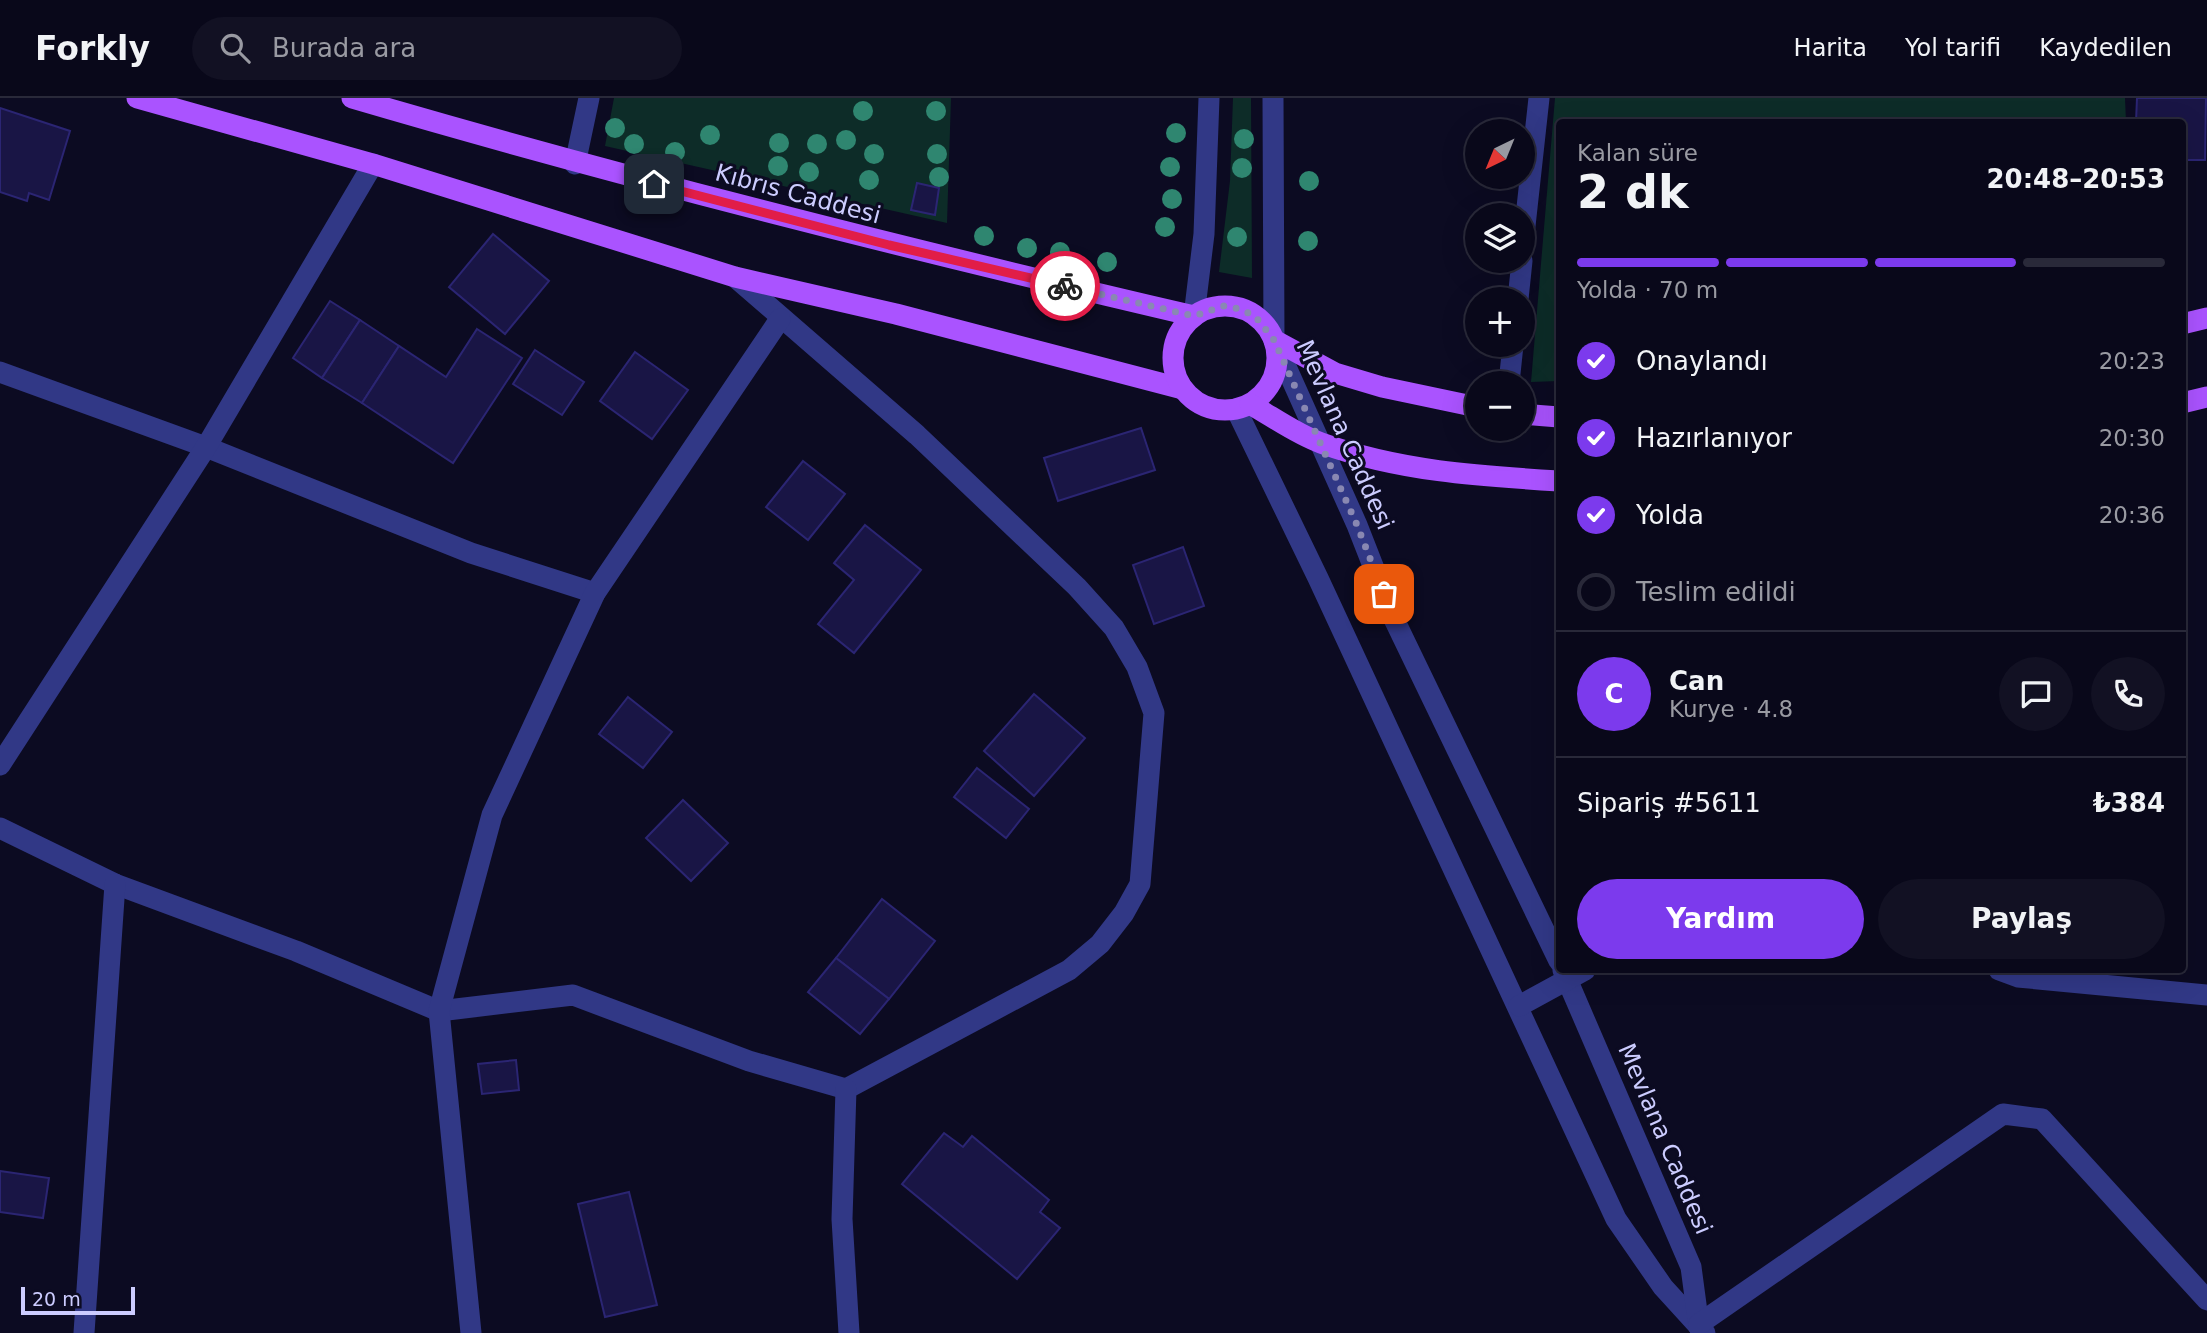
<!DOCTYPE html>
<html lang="tr">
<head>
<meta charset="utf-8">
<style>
  :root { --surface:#09081a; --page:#121123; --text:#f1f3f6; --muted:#999aa2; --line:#292939; --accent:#7c3aed }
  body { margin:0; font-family:"DejaVu Sans",sans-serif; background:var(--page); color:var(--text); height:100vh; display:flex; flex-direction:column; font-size:26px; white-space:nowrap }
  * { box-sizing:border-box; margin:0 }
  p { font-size:23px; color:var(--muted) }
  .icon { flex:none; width:38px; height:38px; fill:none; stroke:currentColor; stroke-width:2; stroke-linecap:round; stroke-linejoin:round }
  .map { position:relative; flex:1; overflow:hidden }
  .details { position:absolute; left:1556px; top:21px; width:630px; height:854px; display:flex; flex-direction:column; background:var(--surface); border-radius:7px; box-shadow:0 7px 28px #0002,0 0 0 2px var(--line) }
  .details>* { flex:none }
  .needle { width:46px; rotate:223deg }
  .tools { position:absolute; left:1465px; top:21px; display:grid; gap:14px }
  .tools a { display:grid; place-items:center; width:70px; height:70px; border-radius:50%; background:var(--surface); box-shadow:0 7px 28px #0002,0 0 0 2px var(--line); font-size:35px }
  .scale { position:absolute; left:21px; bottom:18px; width:114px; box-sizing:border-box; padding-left:7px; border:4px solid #ccf; border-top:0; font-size:19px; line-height:24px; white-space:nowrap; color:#ccf; -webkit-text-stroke:5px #0c0b22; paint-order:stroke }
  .pin { position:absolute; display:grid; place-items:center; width:60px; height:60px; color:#fff; margin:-30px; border-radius:14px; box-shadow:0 4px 10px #0006 }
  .courier { position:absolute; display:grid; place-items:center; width:70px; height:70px; margin:-35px; border:5px solid #e11d48; border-radius:50%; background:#fff; color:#222; box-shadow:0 2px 9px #0007 }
  .head em { font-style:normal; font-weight:700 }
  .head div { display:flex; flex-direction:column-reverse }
  .head { display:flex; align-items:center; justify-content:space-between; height:119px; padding:0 21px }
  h1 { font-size:46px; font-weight:700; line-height:52px }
  .bar { display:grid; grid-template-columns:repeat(4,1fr); gap:10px 7px; align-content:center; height:84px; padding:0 21px }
  .bar i { height:9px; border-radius:5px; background:var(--line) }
  .bar .active { background:var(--accent) }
  .bar p { grid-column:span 4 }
  .line { display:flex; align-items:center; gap:18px; padding:0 21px; border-top:2px solid var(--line) }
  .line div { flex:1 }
  .round { display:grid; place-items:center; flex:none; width:74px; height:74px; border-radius:37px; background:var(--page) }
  ol { padding:0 21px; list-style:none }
  li { display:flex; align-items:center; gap:21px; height:77px }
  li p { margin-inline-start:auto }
  li .icon { padding:7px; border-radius:50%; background:var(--accent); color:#fff; stroke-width:4 }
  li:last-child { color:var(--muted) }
  li i { width:38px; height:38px; border:4px solid var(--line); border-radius:50% }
  .primary-button { display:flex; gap:14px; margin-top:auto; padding:14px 21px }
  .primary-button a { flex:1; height:80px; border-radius:42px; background:var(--accent); color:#fff; font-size:28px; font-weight:700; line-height:80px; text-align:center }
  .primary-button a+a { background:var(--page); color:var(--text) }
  header { display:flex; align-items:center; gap:42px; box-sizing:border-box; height:98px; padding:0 35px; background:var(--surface); border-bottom:2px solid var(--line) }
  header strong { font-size:33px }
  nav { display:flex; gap:38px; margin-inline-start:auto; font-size:24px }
  .search { width:490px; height:63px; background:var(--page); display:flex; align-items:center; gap:18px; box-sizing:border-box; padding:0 24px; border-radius:38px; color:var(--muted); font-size:26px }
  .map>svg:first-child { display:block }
  .green { fill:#0d2c28 }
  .building { fill:#191545; stroke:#2b2573; stroke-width:2 }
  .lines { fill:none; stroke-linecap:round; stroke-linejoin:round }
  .minor { stroke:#313886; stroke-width:21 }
  .major { stroke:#aa53ff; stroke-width:21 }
  .tree { fill:#2f8670 }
  .done { stroke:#8988b2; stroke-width:7; stroke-dasharray:0 12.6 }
  .route { stroke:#e11d48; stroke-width:9 }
  .labels { text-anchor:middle; stroke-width:6; stroke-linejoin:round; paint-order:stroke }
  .street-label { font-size:24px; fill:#ccf; stroke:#0c0b22 }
</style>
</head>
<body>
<header>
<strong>Forkly</strong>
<div class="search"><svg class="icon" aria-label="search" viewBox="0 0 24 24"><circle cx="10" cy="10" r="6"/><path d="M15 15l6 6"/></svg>Burada ara</div>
<nav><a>Harita</a><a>Yol tarifi</a><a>Kaydedilen</a></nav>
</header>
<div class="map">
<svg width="2207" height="1235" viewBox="0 0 2207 1235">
  <rect width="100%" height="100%" fill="#0c0b22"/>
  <g class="green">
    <polygon points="614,0 951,0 947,125 605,48"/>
    <polygon points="1233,0 1251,0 1252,180 1219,174 1230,83"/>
    <polygon points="1555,0 2125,0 2126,24 1559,24 1559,283 1531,284"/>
  </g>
  <g class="building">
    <polygon points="2137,0 2206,0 2205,62 2182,62 2182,24 2136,24"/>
    <polygon points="0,10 70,33 49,102 29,95 27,103 0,94"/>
    <polygon points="917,85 939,90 935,117 911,112"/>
    <polygon points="493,136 549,183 505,236 449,189"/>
    <polygon points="330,203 360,222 322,280 293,260"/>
    <polygon points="360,222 399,248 362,305 322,280"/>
    <polygon points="477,231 522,260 453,365 362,305 399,248 446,279"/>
    <polygon points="535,252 584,284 562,317 513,286"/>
    <polygon points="635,254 688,292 652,341 600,303"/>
    <polygon points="1141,330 1155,372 1058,403 1044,360"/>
    <polygon points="803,363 845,396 808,442 766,409"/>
    <polygon points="865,427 921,472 854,555 818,526 854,482 834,465"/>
    <polygon points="1183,449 1204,508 1154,526 1133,467"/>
    <polygon points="1034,596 1085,640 1034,698 984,653"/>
    <polygon points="628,599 672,634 643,670 599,636"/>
    <polygon points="977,670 1029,711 1006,740 954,699"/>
    <polygon points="683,702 728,745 691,783 646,740"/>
    <polygon points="882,801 935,843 889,901 836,860"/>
    <polygon points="836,860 889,901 860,936 808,894"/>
    <polygon points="516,962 519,992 482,996 478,966"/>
    <polygon points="944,1035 963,1049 972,1038 1049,1102 1040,1114 1060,1130 1017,1181 902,1086"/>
    <polygon points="0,1073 49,1080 43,1120 0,1114"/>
    <polygon points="629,1094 657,1207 605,1219 578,1106"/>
  </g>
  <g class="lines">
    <g class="minor">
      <polyline points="1273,0 1274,242 1357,427 1393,519 1559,863"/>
      <polyline points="575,66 589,0"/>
      <polyline points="1522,155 1539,0"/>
      <polyline points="1518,201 1522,163"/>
      <polyline points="1194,218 1204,136 1209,0"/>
      <polyline points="0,274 206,349 471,455 595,495"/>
      <polyline points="1509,285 1513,247"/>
      <polyline points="1236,311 1318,480 1616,1121 1663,1189 1705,1235"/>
      <polyline points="0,667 206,349 373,66"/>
      <polyline points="0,730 115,786 296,853 439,913 573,897 749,963 846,991 1069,872 1100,846 1124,815 1140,786 1154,615 1137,569 1114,530 1077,489 917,337 735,179"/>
      <polyline points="1563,872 1691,1169 1699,1229"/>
      <polyline points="1999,872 2018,879 2207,897"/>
      <polyline points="1519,908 1585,872"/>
      <polyline points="846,991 842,1121 849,1235"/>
      <polyline points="1699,1226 2003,1016 2042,1021 2207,1202"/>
      <polyline points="84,1235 115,786"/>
      <polyline points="471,1235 439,913 492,717 595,495 780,221"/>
    </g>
    <g class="major">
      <polyline points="137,0 373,66 735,179 896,216 1183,291"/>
      <path d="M352,0c279,82 559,152 842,218"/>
      <circle cx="1225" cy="260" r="52"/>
      <polyline points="2182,226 2207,220"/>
      <polyline points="1274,242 1335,275 1382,289 1477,309"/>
      <polyline points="2182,305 2207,299"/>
      <path d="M1250,306c23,13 46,30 71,39 77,28 157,33 238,38"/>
      <polyline points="1522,316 1559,319"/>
    </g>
  </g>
  <g class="tree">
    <circle cx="863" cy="13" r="10"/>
    <circle cx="936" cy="13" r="10"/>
    <circle cx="615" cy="30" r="10"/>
    <circle cx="1176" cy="35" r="10"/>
    <circle cx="710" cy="37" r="10"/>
    <circle cx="1244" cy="41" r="10"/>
    <circle cx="846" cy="42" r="10"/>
    <circle cx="779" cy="45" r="10"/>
    <circle cx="634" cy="46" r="10"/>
    <circle cx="817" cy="46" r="10"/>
    <circle cx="675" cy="54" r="10"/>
    <circle cx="874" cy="56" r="10"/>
    <circle cx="937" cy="56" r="10"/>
    <circle cx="778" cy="68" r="10"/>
    <circle cx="1170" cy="69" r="10"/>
    <circle cx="1242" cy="70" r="10"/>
    <circle cx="809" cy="74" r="10"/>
    <circle cx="939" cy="79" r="10"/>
    <circle cx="869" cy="82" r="10"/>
    <circle cx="1309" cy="83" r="10"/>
    <circle cx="1172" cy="101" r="10"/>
    <circle cx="1165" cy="129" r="10"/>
    <circle cx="984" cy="138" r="10"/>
    <circle cx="1237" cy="139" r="10"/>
    <circle cx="1308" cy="143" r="10"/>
    <circle cx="1027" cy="150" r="10"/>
    <circle cx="1060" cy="154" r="10"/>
    <circle cx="1107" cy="164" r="10"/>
  </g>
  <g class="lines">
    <polyline class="done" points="1065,188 1194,218 1224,208 1240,211 1255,218 1274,242 1357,427 1384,496"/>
    <polyline class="route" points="654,86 889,147 1065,188"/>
  </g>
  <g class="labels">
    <g class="street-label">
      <text transform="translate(798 96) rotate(15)" y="8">Kıbrıs Caddesi</text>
      <text transform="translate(1345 337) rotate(66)" y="8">Mevlana Caddesi</text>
      <text transform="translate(1665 1041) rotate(67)" y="8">Mevlana Caddesi</text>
    </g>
  </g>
</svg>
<div class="tools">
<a><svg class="needle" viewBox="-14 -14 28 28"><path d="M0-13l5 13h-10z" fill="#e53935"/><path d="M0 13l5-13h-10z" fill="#999aa2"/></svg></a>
<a><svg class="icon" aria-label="layers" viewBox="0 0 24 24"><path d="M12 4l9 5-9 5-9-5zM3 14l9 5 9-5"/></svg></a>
<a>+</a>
<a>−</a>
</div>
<div class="scale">20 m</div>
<div class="pin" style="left:1384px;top:496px;background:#ea580c"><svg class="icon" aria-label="bag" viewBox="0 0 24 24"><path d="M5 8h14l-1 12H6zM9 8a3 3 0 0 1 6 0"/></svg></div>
<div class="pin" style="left:654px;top:86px;background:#1f2937"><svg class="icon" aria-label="home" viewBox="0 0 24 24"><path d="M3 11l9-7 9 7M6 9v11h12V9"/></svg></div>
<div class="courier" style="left:1065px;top:188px"><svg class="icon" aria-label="bike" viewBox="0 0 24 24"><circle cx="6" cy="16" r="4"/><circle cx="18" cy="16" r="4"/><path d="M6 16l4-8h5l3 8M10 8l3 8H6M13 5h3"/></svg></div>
<section class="details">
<div class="head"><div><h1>2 dk</h1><p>Kalan süre</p></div><em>20:48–20:53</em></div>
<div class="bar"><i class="active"></i><i class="active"></i><i class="active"></i><i></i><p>Yolda · 70 m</p></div>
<ol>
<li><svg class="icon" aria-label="check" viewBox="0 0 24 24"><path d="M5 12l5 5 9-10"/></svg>Onaylandı<p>20:23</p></li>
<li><svg class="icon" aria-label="check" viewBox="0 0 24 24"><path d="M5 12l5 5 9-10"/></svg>Hazırlanıyor<p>20:30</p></li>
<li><svg class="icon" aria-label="check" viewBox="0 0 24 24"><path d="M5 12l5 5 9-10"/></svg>Yolda<p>20:36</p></li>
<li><i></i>Teslim edildi</li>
</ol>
<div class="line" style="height:126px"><b class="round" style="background:var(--accent);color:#fff">C</b><div><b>Can</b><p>Kurye · 4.8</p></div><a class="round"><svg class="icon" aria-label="chat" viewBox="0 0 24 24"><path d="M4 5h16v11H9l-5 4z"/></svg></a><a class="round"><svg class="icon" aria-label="phone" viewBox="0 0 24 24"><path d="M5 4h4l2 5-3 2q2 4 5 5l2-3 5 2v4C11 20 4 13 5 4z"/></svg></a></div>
<div class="line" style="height:91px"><div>Sipariş #5611</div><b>₺384</b></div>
<div class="primary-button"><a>Yardım</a><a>Paylaş</a></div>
</section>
</div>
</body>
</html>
